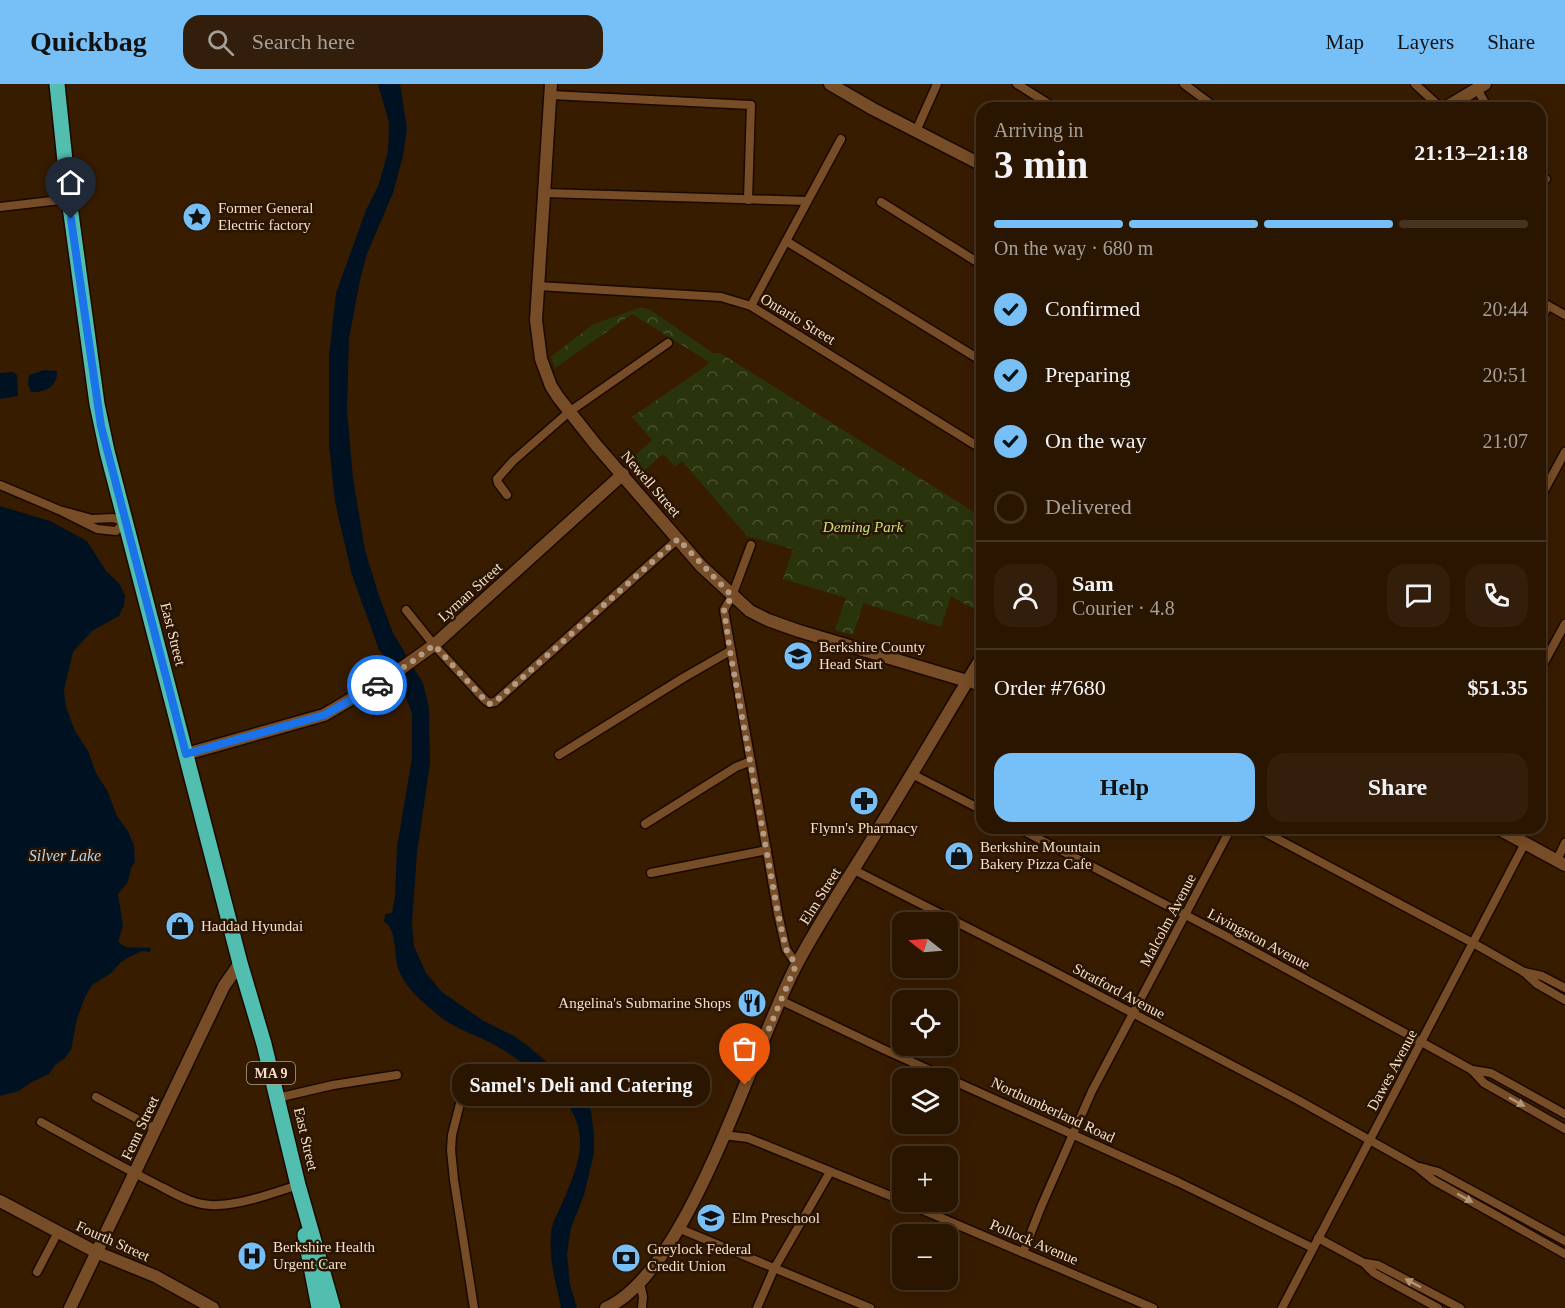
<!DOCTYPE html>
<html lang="en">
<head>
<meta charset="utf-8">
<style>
  :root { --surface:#2a1500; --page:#321e0a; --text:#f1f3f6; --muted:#a59f99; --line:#463422; --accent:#77c0f7 }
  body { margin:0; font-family:"Times New Roman",serif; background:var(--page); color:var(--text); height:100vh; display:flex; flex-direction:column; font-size:22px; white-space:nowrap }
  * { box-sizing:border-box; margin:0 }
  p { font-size:20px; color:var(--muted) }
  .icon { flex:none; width:33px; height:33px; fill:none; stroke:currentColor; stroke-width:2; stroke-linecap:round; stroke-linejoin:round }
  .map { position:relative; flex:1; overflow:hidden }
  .side { position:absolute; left:976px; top:18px; width:570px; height:732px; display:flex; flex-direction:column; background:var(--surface); border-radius:18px; box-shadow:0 3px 15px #0003,0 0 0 2px var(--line) }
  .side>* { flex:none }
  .needle { width:39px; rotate:287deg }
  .fabs { position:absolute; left:892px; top:828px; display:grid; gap:12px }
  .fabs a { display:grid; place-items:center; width:66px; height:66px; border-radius:12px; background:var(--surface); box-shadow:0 3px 15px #0003,0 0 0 2px var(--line); font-size:30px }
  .pin { position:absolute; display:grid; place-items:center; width:51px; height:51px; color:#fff; margin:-62px -26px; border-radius:50% 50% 50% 0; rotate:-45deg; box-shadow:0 0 6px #0007 }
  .pin .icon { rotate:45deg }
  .courier { position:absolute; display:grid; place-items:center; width:60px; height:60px; margin:-30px; border:4px solid #1a73e8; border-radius:50%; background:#fff; color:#222; box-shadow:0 2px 8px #0007 }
  .bubble { position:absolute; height:42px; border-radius:18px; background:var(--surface); box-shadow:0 3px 15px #0003,0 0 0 2px var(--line); font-size:20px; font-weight:600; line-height:42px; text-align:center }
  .summary em { font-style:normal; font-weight:600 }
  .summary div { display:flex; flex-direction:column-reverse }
  .summary { display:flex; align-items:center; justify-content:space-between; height:102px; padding:0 18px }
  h1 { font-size:39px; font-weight:600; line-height:45px }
  .bar { display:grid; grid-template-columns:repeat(4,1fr); gap:9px 6px; align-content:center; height:72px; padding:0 18px }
  .bar i { height:8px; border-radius:4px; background:var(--line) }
  .bar .selected { background:var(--accent) }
  .bar p { grid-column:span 4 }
  .line { display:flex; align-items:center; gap:15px; padding:0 18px; border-top:2px solid var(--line) }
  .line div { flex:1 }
  .round { display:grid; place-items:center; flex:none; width:63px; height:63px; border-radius:18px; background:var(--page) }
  ol { padding:0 18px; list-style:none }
  li { display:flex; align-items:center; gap:18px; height:66px }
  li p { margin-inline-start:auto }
  li .icon { padding:6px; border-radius:50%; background:var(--accent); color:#111; stroke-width:4 }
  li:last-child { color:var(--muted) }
  li i { width:33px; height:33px; border:3px solid var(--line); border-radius:50% }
  .primary-button { display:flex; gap:12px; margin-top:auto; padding:12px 18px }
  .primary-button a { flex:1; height:69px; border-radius:18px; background:var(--accent); color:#111; font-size:24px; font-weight:600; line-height:69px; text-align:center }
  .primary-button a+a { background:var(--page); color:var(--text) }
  header { display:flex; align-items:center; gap:36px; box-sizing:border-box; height:84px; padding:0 30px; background:var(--accent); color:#111 }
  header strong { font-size:28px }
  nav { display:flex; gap:33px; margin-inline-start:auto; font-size:21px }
  .search { width:420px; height:54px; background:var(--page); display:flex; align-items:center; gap:15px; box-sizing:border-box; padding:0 21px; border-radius:18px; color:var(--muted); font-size:22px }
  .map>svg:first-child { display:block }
  .park { fill:url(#park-crowns) }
  .water { fill:#001222 }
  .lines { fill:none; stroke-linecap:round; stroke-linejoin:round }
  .street-casing { stroke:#1b0800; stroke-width:11 }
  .secondary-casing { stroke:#1b0800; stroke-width:15 }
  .highway-casing { stroke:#1b0800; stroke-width:18 }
  .street { stroke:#764d26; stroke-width:8 }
  .secondary { stroke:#764d26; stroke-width:12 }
  .highway { stroke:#51beaf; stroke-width:15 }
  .oneway { fill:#b69678 }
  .done { stroke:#b49a83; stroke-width:6; stroke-dasharray:0 10.8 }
  .route { stroke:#1a73e8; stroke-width:8 }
  .labels { text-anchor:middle; stroke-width:5; stroke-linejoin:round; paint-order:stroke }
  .shield { fill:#2a1502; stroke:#b9a28d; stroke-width:1.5 }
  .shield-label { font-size:14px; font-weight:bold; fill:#f6dec9 }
  .poi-label { font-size:15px; fill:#f6dec9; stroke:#2a1502; text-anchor:start }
  .street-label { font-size:15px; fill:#f6dec9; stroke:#2a1502 }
  .park-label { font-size:15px; font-style:italic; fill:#c5e47c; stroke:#2a1502 }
  .water-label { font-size:16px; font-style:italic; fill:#b2d5f1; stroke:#2a1502 }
</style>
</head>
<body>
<header>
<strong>Quickbag</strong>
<div class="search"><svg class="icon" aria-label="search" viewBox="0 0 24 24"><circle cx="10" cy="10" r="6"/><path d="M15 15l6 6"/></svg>Search here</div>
<nav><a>Map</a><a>Layers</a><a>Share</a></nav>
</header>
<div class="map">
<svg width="1565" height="1224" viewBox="0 0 1565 1224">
  <defs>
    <pattern id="park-crowns" width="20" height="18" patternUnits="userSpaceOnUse" patternTransform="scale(1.5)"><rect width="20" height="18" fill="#29340c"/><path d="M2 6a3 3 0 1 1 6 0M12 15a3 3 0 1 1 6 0" fill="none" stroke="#49512e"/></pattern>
  </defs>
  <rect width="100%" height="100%" fill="#381c00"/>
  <polygon class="park" points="638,224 649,225 713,269 720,269 982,433 982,491 975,504 982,509 982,530 951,512 941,543 863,519 853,551 835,546 846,514 783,495 793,465 747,452 682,377 675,383 663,370 638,392 627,379 652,356 632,333 706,282 709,278 632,230 555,284 551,273 592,241"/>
  <g class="water">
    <path d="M378,0h22l7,44 -4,28 -10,37 -26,61 -7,26 -11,59 -2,71 6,68 12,72 13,43 15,40 30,50 6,25 1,55 -13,90 -5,70 2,23 12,27 16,19 40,28 32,16 14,10 53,46 10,19 3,24v18l-10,42 -13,33 -4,26 3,30 7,24h-16c-5,-26 -14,-54 -9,-81 2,-8 6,-14 9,-21 17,-40 33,-74 -1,-110 -21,-22 -49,-44 -77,-57 -19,-8 -36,-15 -51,-29 -14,-12 -28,-24 -34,-42 -4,-13 -1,-40 -14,-46l1,-8 7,-1 3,-16 2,-50 15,-89v-44l-12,-33 -11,-20 -10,-11 -27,-75 -17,-73 -6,-58v-88l7,-63 30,-83 13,-26 9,-33 1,-28z"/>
    <path d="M44,286l13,1c1,15 -12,22 -26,21l-3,-8 1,-9z"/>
    <polygon points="13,288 17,291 18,312 0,315 0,289"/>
    <polygon points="0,422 50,437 87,457 106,487 119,499 125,512 124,521 119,532 92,547 73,568 64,606 66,623 75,647 88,667 97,691 107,706 117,732 128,747 134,761 135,778 131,784 128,798 118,810 123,842 118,858 126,863 151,864 150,868 142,867 131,872 121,878 110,890 92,901 85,913 77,935 71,966 65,974 55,981 49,990 30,999 19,1007 0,1012"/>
  </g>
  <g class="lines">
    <g class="street-casing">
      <g id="street">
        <polyline points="1017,0 1055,24"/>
        <polyline points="1184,0 1216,24"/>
        <polyline points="1415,0 1441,24"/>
        <polyline points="1477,5 1488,24"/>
        <polyline points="551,11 751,21 748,116"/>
        <polyline points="916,47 937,0"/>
        <polyline points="1540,91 1546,95"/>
        <polyline points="545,109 807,117"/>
        <polyline points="881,118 982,181"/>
        <polyline points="0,123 69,115"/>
        <polyline points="786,157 982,277"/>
        <polyline points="538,202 721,213 751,222 982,365"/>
        <polyline points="1540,217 1565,231"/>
        <polyline points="751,222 841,55"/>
        <polyline points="1540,236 1548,222"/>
        <polyline points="0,401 59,426 97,445 116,447 125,438 113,434 92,435 59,426"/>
        <polyline points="507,411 498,399 497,395 513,377 569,328 668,259"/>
        <polyline points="1540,414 1565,368"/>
        <polyline points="751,461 732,512 724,526 778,830 786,865 797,881"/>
        <polyline points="406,526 434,561 484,615 489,619 495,618 678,455"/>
        <polyline points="1540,586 1565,540"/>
        <polyline points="967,597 982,605"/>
        <polyline points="559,671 683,594 730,567"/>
        <polyline points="912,690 982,726"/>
        <polyline points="645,740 736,683 751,677"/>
        <polyline points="1018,744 1224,851 1414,954 1472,986 1484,999 1565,1045"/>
        <polyline points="1257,744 1473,859 1524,888 1537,900 1565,916"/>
        <polyline points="1557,776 1565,759"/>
        <polyline points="854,786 1045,883 1298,1016 1416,1082 1433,1096 1565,1170"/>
        <polyline points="651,789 767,766"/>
        <polyline points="1524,888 1542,892 1565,904"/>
        <polyline points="780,916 883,965 1178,1098 1313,1164"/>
        <polyline points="1472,986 1491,989 1565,1030"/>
        <polyline points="465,1000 452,1051 451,1066 454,1096 474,1224"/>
        <polyline points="96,1013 156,1045"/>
        <polyline points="277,1014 333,1001 397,991"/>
        <path d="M41,1038c36,20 72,40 109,59 21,10 43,26 68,24 26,-1 55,-12 80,-20"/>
        <polyline points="724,1051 748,1054 903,1117"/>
        <polyline points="1420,1083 1438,1088 1565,1157"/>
        <polyline points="904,1118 1153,1224"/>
        <polyline points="678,1144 870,1224"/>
        <polyline points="1318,1154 1364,1179 1374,1189 1438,1224"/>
        <polyline points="1023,1169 1041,1123 1092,1007 1231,744"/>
        <polyline points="1365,1179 1378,1181 1460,1224"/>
        <polyline points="37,1188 58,1148"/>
        <polyline points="640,1199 643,1213 642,1224"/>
        <polyline points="757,1224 774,1185 830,1088"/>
        <polyline points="1282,1224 1525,759"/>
      </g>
    </g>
    <g class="secondary-casing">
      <g id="secondary">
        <polyline points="551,0 536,236 541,275 551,302 558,313 596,361 701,482 750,527 768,536 799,547 967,597"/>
        <polyline points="830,0 873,25 982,81"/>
        <polyline points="1445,24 1485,0"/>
        <polyline points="186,670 324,631 392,591 434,561 623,390"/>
        <polyline points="1497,744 1565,781"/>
        <polyline points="0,1117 96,1168 155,1192 213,1224"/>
        <polyline points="70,1224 224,902 240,879"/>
        <path d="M606,1224c84,-37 147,-262 191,-344 25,-47 55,-91 82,-136 35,-57 69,-115 103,-171"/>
      </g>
    </g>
    <g class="highway-casing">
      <g id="highway">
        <polyline points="57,0 69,115 97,320 107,367 240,879 264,960 298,1101 333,1224"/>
        <polyline points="305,1151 319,1224"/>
      </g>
    </g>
    <use href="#street" class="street"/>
    <use href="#secondary" class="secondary"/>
    <use href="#highway" class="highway"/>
  </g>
  <defs><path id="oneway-solid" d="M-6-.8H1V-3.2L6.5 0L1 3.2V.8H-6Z" transform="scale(1.5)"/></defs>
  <g class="oneway">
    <use href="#oneway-solid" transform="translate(1517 1018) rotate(29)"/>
    <use href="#oneway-solid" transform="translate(1465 1114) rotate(29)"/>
    <use href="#oneway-solid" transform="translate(1413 1199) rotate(-152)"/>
  </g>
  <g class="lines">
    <polyline class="done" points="377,601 413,577 434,561 484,615 489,620 495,618 678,455 732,512 724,526 730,567 778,830 786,865 796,881 745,1001"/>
    <polyline class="route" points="71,135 101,342 186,670 324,631 377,601"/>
  </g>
  <defs>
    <g id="sight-disc" transform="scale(1.5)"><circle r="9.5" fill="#77c0f7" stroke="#2a1502"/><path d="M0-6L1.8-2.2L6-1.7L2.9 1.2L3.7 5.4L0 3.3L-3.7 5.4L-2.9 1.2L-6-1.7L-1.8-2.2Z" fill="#111"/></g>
    <g id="school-disc" transform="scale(1.5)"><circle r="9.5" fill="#77c0f7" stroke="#2a1502"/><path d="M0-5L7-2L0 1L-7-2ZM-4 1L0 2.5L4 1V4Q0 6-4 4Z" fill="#111"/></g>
    <g id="pharmacy-disc" transform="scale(1.5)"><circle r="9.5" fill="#77c0f7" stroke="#2a1502"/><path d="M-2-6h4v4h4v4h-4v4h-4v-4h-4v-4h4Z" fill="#111"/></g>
    <g id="shop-disc" transform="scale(1.5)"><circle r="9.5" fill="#77c0f7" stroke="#2a1502"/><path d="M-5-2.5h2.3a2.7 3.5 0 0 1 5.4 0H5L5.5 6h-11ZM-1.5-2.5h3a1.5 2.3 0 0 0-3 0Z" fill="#111"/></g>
    <g id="restaurant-disc" transform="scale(1.5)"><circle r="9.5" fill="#77c0f7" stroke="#2a1502"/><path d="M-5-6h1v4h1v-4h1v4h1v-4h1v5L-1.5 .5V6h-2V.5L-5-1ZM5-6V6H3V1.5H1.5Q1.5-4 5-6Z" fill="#111"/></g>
    <g id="hospital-disc" transform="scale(1.5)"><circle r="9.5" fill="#77c0f7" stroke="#2a1502"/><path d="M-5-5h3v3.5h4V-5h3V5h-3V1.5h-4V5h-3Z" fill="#111"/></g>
    <g id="bank-disc" transform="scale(1.5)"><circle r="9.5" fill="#77c0f7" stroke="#2a1502"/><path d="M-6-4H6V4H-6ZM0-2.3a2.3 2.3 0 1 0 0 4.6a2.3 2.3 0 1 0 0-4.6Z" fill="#111"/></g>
  </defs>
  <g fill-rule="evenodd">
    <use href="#sight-disc" x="197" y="133"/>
    <use href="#school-disc" x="798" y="572"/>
    <use href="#pharmacy-disc" x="864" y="717"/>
    <use href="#shop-disc" x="959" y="772"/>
    <use href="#shop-disc" x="180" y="842"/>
    <use href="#restaurant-disc" x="752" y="919"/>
    <use href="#school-disc" x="711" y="1134"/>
    <use href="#hospital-disc" x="252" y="1172"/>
    <use href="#bank-disc" x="626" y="1174"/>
  </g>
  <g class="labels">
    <rect class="shield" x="247" y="978" width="48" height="22" rx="4.5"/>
    <g class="shield-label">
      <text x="271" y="994">MA 9</text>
    </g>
    <g class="poi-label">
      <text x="218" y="129">Former General<tspan x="218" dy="17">Electric factory</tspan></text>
      <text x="819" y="568">Berkshire County<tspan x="819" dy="17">Head Start</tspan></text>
      <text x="864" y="749" text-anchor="middle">Flynn's Pharmacy</text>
      <text x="980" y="768">Berkshire Mountain<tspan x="980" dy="17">Bakery Pizza Cafe</tspan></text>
      <text x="201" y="847">Haddad Hyundai</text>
      <text x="731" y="924" text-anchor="end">Angelina's Submarine Shops</text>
      <text x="732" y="1139">Elm Preschool</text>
      <text x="273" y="1168">Berkshire Health<tspan x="273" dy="17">Urgent Care</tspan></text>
      <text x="647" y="1170">Greylock Federal<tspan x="647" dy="17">Credit Union</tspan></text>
    </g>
    <g class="street-label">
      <text transform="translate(798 235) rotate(31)" y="5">Ontario Street</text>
      <text transform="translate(651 400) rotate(49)" y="5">Newell Street</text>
      <text transform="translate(470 508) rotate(-42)" y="5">Lyman Street</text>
      <text transform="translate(173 550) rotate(76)" y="5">East Street</text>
      <text transform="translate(820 812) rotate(-58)" y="5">Elm Street</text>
      <text transform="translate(1168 836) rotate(-62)" y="5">Malcolm Avenue</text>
      <text transform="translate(1259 855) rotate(28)" y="5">Livingston Avenue</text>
      <text transform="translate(1119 907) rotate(28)" y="5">Stratford Avenue</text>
      <text transform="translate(1392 986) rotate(-62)" y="5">Dawes Avenue</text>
      <text transform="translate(1053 1026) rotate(25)" y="5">Northumberland Road</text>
      <text transform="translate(140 1044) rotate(-65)" y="5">Fenn Street</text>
      <text transform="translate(306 1055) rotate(77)" y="5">East Street</text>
      <text transform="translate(113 1157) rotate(24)" y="5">Fourth Street</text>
      <text transform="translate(1034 1158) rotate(23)" y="5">Pollock Avenue</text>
    </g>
    <g class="park-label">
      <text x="863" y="448">Deming Park</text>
    </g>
    <g class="water-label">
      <text x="65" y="777">Silver Lake</text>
    </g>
  </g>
</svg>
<div class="fabs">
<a><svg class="needle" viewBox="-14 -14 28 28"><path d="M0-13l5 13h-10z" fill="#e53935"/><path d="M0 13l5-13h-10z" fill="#a59f99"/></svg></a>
<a><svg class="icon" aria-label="locate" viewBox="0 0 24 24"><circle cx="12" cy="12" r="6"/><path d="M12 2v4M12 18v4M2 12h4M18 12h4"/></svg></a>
<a><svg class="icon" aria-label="layers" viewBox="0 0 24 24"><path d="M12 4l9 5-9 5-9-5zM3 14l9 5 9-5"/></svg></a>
<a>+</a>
<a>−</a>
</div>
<div class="pin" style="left:745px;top:1001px;background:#ea580c"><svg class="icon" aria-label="bag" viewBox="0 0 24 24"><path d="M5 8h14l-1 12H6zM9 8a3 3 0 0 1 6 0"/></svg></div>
<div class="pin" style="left:71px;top:135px;background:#1f2937"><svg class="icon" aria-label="home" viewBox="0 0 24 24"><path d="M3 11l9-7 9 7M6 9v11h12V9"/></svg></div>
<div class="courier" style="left:377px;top:601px"><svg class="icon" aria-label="car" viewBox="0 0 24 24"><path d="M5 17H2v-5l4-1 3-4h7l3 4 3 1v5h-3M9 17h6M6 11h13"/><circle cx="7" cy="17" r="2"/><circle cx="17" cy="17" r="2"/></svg></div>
<div class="bubble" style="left:452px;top:980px;width:258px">Samel's Deli and Catering</div>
<section class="side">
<div class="summary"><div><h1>3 min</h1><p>Arriving in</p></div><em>21:13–21:18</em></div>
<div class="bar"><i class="selected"></i><i class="selected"></i><i class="selected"></i><i></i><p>On the way · 680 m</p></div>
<ol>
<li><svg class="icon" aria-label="check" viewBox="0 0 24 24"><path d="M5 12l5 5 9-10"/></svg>Confirmed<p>20:44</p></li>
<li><svg class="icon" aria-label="check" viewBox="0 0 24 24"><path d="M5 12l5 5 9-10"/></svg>Preparing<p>20:51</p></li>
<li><svg class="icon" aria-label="check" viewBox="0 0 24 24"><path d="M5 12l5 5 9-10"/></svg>On the way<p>21:07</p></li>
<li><i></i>Delivered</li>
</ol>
<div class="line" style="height:108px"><a class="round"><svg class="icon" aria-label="person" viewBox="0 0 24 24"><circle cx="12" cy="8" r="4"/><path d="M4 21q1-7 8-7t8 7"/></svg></a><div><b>Sam</b><p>Courier · 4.8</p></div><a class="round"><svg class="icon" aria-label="chat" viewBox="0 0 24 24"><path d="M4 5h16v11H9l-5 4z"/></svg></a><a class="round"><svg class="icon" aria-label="phone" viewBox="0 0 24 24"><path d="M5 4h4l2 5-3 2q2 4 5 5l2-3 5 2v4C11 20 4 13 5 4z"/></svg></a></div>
<div class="line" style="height:78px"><div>Order #7680</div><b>$51.35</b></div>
<div class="primary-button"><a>Help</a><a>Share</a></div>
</section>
</div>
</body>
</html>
